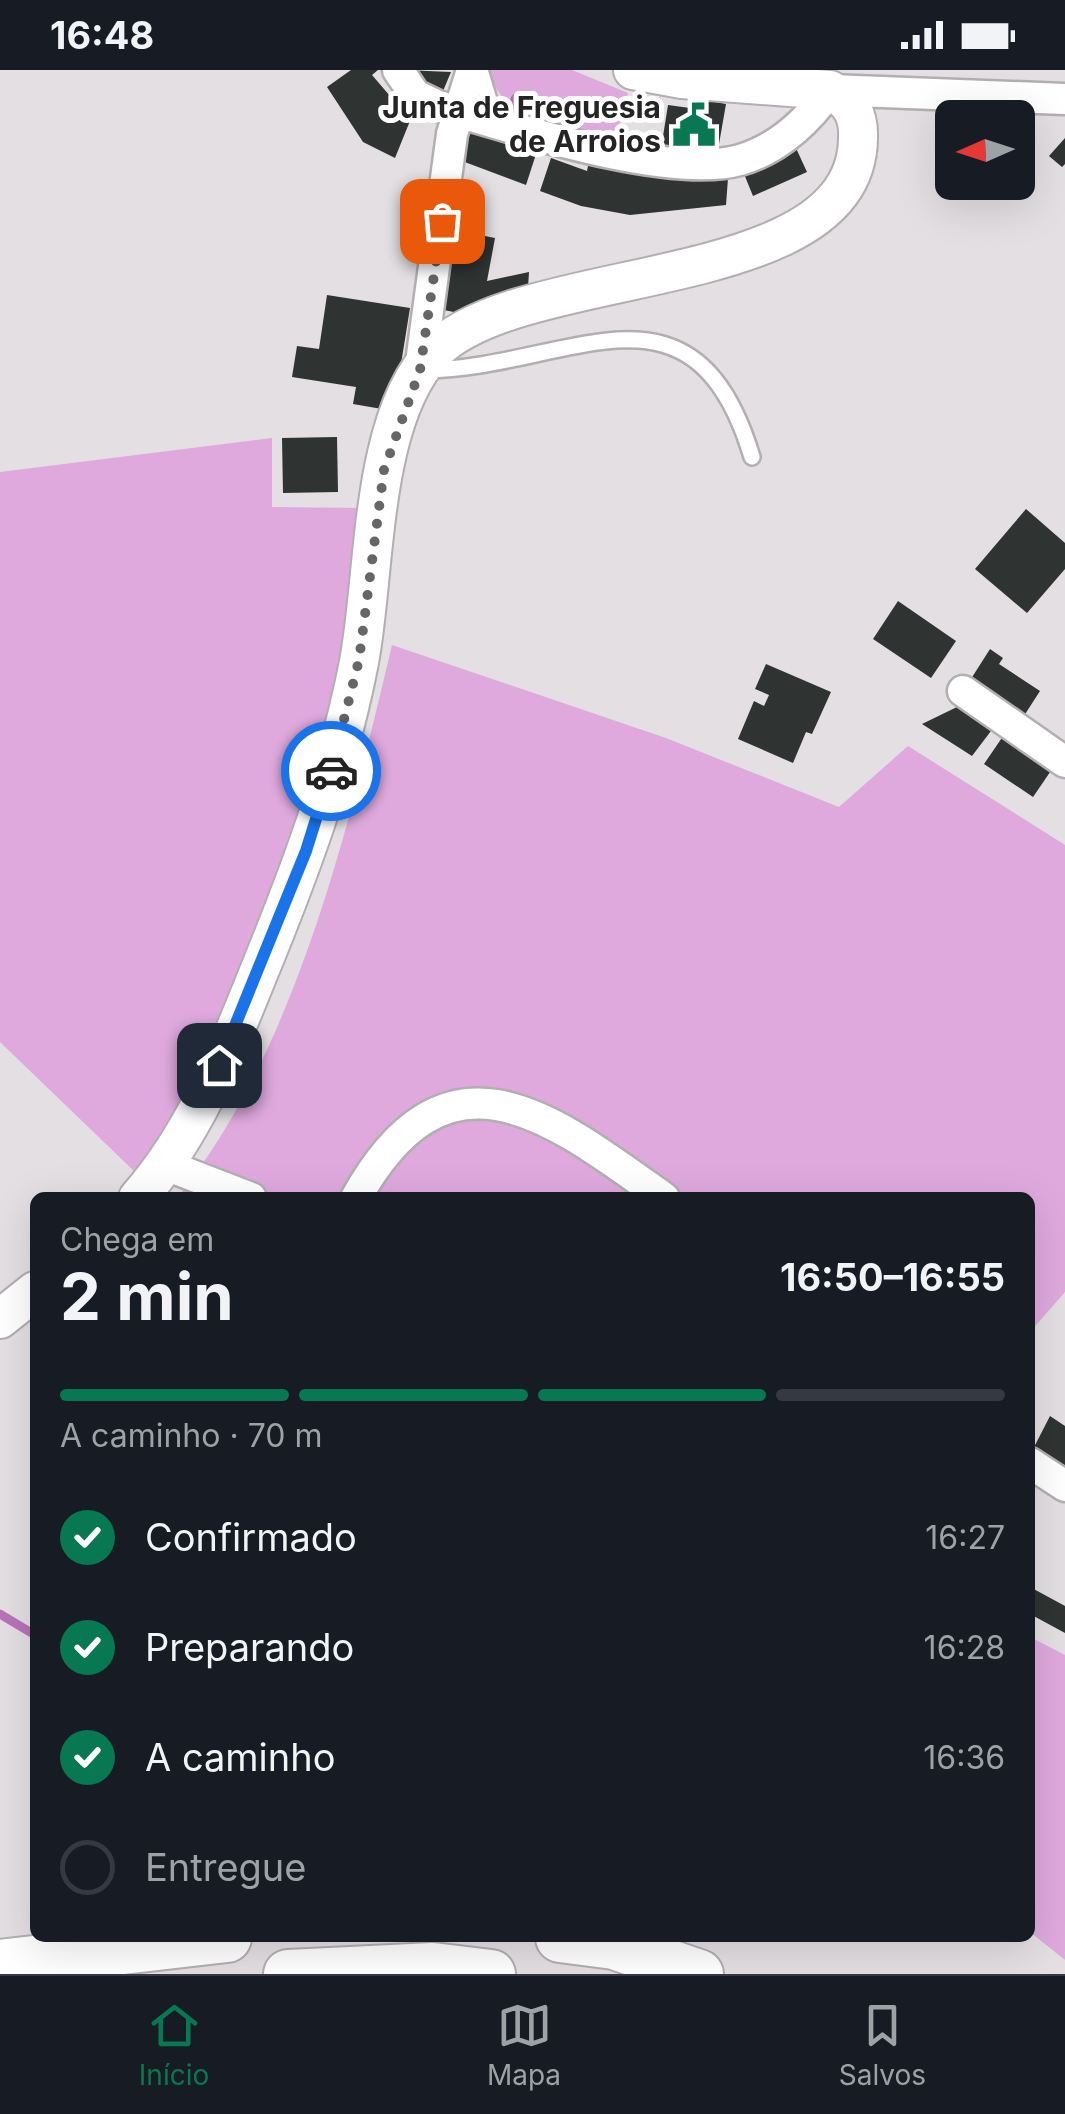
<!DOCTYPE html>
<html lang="pt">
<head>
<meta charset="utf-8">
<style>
  :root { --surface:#171b24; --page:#20242c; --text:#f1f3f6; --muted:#9ea1a6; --line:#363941; --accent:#077852 }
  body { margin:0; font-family:Inter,sans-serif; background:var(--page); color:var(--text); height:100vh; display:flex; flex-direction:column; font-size:38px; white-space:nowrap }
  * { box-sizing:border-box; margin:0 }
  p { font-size:32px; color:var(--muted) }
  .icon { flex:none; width:55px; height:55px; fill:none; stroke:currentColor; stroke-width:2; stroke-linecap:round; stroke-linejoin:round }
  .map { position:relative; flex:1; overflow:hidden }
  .panel { position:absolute; left:30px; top:1122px; width:1005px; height:750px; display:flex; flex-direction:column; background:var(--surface); border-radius:15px; box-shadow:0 10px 40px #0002 }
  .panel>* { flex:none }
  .needle { width:65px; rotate:267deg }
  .buttons { position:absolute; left:935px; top:30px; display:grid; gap:20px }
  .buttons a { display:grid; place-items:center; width:100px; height:100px; border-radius:15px; background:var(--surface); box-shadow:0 10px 40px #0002; font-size:50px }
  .pin { position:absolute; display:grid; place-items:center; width:85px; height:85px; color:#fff; margin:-42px; border-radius:20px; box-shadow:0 5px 15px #0006 }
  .courier { position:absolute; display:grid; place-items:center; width:100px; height:100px; margin:-50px; border:8px solid #1a73e8; border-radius:50%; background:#fff; color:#222; box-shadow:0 2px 12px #0007 }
  .head em { font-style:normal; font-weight:700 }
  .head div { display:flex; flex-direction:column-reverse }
  .head { display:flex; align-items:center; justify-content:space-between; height:170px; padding:0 30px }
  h1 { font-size:65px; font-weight:700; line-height:75px }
  .bar { display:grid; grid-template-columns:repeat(4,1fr); gap:15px 10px; align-content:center; height:120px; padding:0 30px }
  .bar i { height:12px; border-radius:8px; background:var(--line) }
  .bar .selected { background:var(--accent) }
  .bar p { grid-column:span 4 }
  ol { padding:0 30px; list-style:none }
  li { display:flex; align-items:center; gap:30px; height:110px }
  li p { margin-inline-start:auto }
  li .icon { padding:10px; border-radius:50%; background:var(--accent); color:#fff; stroke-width:4 }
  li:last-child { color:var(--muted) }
  li i { width:55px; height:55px; border:5px solid var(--line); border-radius:50% }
  .status { display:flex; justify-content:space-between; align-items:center; height:70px; padding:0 50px; background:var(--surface); direction:ltr }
  .status svg { height:28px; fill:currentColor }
  .dock { display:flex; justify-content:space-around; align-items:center; height:140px; border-top:2px solid var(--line); background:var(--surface); font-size:28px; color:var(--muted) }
  .dock a { display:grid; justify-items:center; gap:5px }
  .dock .selected { color:var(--accent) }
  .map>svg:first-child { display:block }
  .green { fill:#dfa9de }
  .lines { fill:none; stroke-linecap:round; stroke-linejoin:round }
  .stream { stroke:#b873b8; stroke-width:9 }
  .building { fill:#2f3331 }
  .service-casing { stroke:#b2aeb2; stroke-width:20 }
  .minor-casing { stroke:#b2aeb2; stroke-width:35 }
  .tertiary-casing { stroke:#b2aeb2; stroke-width:42 }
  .primary-casing { stroke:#b2aeb2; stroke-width:52 }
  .service { stroke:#fff; stroke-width:15 }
  .minor { stroke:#fff; stroke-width:30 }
  .tertiary { stroke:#fff; stroke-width:38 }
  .primary { stroke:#fff; stroke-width:48 }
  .tree { fill:#a373a4 }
  .done { stroke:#686568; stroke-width:10; stroke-dasharray:0 18 }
  .route { stroke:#1a73e8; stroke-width:12 }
  .labels { text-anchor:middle; stroke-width:10; stroke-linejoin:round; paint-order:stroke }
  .poi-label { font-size:30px; font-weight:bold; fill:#252425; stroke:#fff; text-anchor:end }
</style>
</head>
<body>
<div class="status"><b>16:48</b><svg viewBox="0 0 49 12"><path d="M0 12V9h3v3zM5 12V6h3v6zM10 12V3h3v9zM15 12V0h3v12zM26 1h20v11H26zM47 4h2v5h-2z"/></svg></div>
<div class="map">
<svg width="1065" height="1904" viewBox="0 0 1065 1904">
  <rect width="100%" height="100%" fill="#e3dfe3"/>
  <g class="green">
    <path d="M489,0h83l56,23 -13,50c-46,-13 -113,-18 -126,-73z"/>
    <polygon points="272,368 272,437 362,438 349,571 295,765 206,988 174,1049 136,1103 0,972 0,402"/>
    <path d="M392,575l274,93 173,69 69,-61 157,99v447l-35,40v-134h-853c119,-147 172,-372 215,-553z"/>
    <polygon points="1030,1567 1065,1585 1065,1890 1030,1862"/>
  </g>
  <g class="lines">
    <polyline class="stream" points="0,1544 35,1565"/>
  </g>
  <g class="building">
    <polygon points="351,0 378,0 372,5 390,26 416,36 395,88 363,72 327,17"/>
    <polygon points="404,0 451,2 438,33"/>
    <polygon points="699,29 726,34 719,74 701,71 698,91 660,85 668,35 697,39"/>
    <polygon points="466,52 538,78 526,115 454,88"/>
    <polygon points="1065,68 1065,94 1062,97 1049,86"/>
    <polygon points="795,76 807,102 753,126 742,99"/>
    <polygon points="591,81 729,95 726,135 630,145 581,136 540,121 551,88 587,101"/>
    <polygon points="449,159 495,168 487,211 529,202 527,233 480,247 433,238"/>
    <polygon points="327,225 410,238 396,325 384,324 382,339 353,334 356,317 292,307 297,276 319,279"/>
    <polygon points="337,367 338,422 283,423 282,368"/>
    <polygon points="1026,439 1065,473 1065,499 1027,543 975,499"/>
    <polygon points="898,531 956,571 931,608 873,569"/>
    <polygon points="990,579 1003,588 999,594 1040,621 1020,652 969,612"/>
    <polygon points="766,594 831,622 812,664 806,662 793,693 738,669 754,631 764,636 769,625 755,619"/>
    <polygon points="957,637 994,657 972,686 922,654"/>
    <polygon points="1008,659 1057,692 1033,727 984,694"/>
    <polygon points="1050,1346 1065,1356 1065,1407 1030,1385"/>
    <polygon points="1030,1517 1065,1536 1065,1563 1030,1544"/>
  </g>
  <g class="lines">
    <g class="service-casing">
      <g id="service">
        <polyline points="480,0 490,33 503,52"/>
        <path d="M424,300c144,-1 269,-108 328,87"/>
      </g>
    </g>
    <g class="minor-casing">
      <g id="minor">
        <path d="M398,0l17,25 23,11c72,21 231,74 302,54 38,-11 67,-38 90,-70l235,9"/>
        <polyline points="420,300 452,64 472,0"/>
        <polyline points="963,621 1065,692"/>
        <polyline points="163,1094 251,1128"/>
        <path d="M356,1128c92,-165 196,-80 308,0"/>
        <polyline points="1030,1393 1065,1416"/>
      </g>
    </g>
    <g class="tertiary-casing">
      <g id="tertiary">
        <path d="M138,1128c55,-62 88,-144 118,-219 42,-102 82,-208 103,-317 17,-89 10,-243 76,-311 87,-89 422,-56 423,-213 1,-23 -7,-37 -28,-48l-148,-11 -49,-9"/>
        <polyline points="0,1249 35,1221"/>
      </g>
    </g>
    <g class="primary-casing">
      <g id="primary">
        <polyline points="560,1868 614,1875 699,1904"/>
        <polyline points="0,1894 227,1868"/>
        <polyline points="288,1904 433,1897 491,1904"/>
      </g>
    </g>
    <use href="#service" class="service"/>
    <use href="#minor" class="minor"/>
    <use href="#tertiary" class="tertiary"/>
    <use href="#primary" class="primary"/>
  </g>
  <g class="tree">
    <circle cx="521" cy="32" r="11"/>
    <circle cx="596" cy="40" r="11"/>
  </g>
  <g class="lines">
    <polyline class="done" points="331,701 359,590 384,400 420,300 442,151"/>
    <polyline class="route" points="219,995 306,781 331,701"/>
  </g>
  <defs>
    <g id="civic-bare" transform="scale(3.45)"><path d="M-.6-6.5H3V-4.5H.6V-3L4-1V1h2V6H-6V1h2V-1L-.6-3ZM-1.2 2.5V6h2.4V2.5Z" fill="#077852" stroke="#fff" stroke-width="2.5" paint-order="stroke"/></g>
  </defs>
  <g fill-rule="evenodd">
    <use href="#civic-bare" x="694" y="55"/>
  </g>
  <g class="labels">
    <g class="poi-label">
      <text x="661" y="48">Junta de Freguesia<tspan x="661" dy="34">de Arroios</tspan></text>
    </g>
  </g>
</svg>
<div class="buttons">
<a><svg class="needle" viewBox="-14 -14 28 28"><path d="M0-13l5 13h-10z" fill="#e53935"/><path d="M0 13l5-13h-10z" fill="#9ea1a6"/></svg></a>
</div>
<div class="pin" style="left:442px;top:151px;background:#ea580c"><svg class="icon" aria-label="bag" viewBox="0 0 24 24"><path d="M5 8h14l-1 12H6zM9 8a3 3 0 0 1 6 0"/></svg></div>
<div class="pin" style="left:219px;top:995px;background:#1f2937"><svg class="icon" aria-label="home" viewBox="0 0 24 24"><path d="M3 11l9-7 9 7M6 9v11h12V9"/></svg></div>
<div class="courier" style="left:331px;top:701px"><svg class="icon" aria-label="car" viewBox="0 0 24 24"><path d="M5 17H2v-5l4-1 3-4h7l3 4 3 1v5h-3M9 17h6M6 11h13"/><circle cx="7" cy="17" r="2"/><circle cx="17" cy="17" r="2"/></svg></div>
<section class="panel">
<div class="head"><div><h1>2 min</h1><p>Chega em</p></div><em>16:50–16:55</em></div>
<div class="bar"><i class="selected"></i><i class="selected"></i><i class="selected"></i><i></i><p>A caminho · 70 m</p></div>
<ol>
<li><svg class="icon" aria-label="check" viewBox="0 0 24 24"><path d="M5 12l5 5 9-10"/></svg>Confirmado<p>16:27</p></li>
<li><svg class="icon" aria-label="check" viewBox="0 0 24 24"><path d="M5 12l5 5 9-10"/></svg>Preparando<p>16:28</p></li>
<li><svg class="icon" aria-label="check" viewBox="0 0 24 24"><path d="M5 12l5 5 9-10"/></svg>A caminho<p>16:36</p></li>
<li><i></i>Entregue</li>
</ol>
</section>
</div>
<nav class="dock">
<a class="selected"><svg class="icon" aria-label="home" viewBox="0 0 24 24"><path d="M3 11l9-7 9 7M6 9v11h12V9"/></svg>Início</a>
<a><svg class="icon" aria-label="map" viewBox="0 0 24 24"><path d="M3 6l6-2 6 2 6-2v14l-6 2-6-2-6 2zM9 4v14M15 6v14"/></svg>Mapa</a>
<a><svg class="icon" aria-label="saved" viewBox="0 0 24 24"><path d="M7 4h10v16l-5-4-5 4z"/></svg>Salvos</a>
</nav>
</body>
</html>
